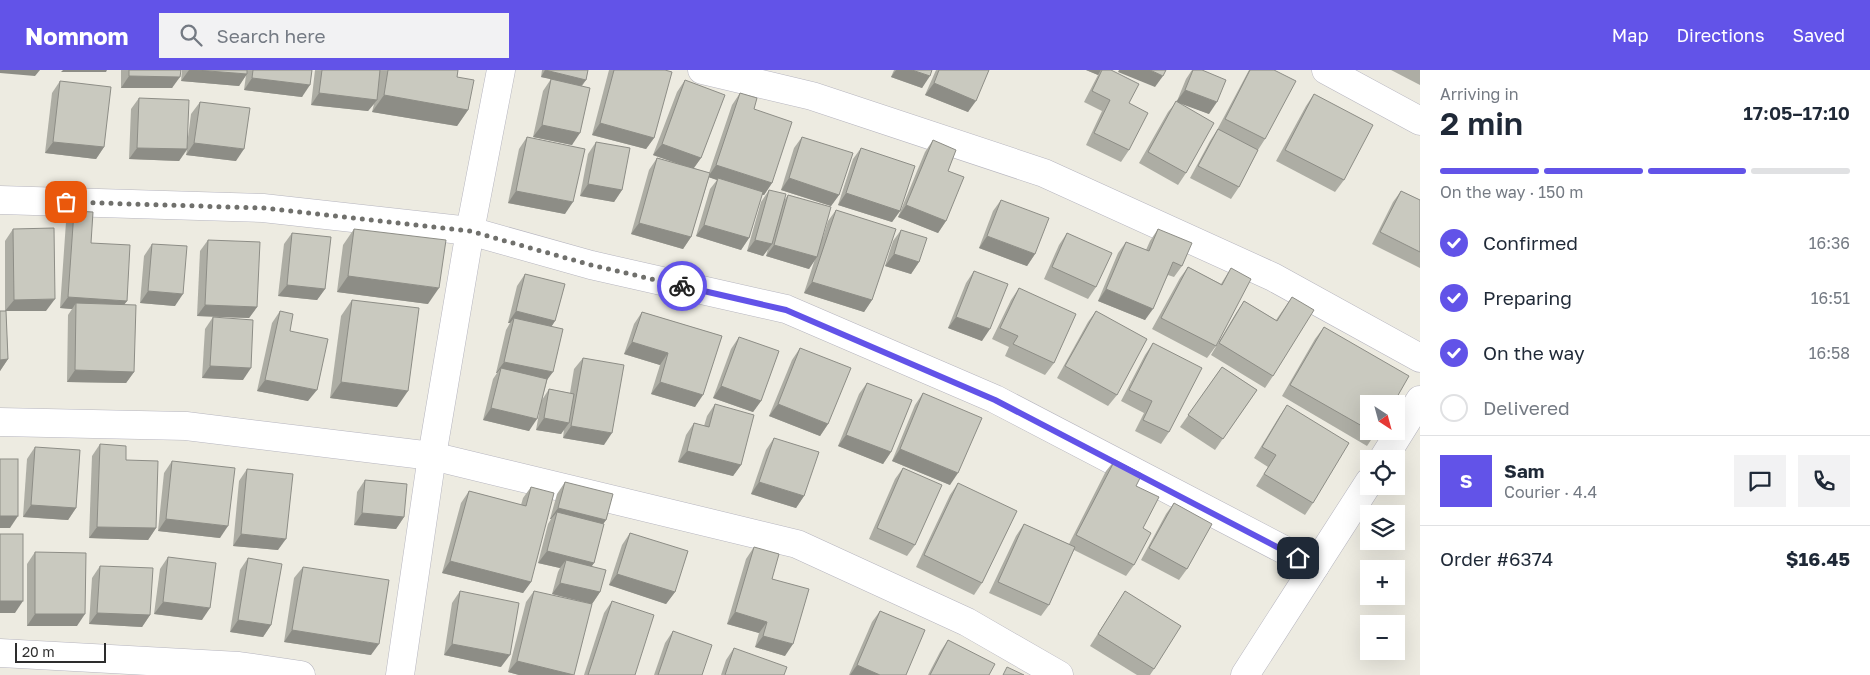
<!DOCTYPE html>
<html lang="en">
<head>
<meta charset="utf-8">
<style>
  :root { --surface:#fff; --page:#f2f2f3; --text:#1f2937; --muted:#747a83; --line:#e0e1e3; --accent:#6253e8 }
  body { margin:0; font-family:"Golos Text",sans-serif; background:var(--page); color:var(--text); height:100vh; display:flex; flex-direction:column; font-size:19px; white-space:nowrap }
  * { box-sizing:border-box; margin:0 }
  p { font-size:16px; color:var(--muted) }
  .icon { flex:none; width:28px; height:28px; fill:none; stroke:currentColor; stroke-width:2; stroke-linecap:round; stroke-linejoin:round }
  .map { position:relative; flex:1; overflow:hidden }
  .drawer { display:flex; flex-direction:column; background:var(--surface); width:450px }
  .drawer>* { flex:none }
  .needle { width:32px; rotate:144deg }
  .buttons { position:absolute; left:1360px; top:325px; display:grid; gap:10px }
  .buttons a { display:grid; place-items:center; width:45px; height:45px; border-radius:0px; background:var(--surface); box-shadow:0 5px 20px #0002; font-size:25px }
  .scale { position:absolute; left:15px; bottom:12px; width:91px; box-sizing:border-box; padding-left:5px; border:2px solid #2d2d2d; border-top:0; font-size:14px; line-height:18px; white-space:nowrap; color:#2d2d2d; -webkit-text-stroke:4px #fff; paint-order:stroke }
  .pin { position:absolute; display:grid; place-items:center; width:42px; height:42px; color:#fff; margin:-21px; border-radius:10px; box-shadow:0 2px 8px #0006 }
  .courier { position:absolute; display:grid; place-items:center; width:50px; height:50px; margin:-25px; border:4px solid #6253e8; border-radius:50%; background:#fff; color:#222; box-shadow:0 1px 6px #0007 }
  .overview em { font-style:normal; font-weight:600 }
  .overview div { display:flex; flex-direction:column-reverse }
  .overview { display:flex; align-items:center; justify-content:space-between; height:85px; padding:0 20px }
  h1 { font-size:32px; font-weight:600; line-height:38px }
  .bar { display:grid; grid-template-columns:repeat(4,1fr); gap:8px 5px; align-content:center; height:60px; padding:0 20px }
  .bar i { height:6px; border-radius:4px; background:var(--line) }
  .bar .active { background:var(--accent) }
  .bar p { grid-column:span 4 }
  .line { display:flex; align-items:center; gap:12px; padding:0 20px; border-top:1px solid var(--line) }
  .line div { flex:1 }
  .round { display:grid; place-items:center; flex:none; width:52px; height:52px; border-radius:0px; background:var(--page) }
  ol { padding:0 20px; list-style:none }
  li { display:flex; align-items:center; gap:15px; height:55px }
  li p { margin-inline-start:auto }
  li .icon { padding:5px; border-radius:50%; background:var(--accent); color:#fff; stroke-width:4 }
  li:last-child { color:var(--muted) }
  li i { width:28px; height:28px; border:2px solid var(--line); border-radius:50% }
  header { display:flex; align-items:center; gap:30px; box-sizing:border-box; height:70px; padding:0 25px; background:var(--accent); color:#fff }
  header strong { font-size:24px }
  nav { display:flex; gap:28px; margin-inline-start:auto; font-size:18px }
  .search { width:350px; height:45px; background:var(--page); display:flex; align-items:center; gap:12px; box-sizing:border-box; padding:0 18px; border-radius:0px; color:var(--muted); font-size:19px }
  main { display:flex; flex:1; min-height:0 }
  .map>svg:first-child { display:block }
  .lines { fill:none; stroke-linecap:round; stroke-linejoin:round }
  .street-casing { stroke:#b6b5bf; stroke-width:29 }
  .street { stroke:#fff; stroke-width:28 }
  .wall { fill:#adada4 }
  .shaded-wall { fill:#8d8d86 }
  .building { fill:#c9c9bf; stroke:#8d8d86 }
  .done { stroke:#70706c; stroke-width:5; stroke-dasharray:0 9 }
  .route { stroke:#6253e8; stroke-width:6 }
</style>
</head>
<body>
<header>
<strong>Nomnom</strong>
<div class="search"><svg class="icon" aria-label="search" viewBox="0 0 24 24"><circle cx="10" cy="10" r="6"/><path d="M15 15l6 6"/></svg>Search here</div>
<nav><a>Map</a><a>Directions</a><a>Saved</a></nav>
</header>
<main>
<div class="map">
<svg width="1420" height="605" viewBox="0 0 1420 605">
  <rect width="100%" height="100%" fill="#edebe1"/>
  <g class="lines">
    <g class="street-casing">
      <g id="street">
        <polyline points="702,0 812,26 1044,103 1273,207 1420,288"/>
        <polyline points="1326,0 1420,51"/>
        <polyline points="0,130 263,138 470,161 591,195 786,239 995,329 1315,496"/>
        <polyline points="0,352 186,356 432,386 797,474 967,552 1059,605"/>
        <polyline points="1383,389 1420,330"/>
        <polyline points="0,583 239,596 301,605"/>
        <polyline points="400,605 432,386 470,161 501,0"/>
        <polyline points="1245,605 1369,412"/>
      </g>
    </g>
    <use href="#street" class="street"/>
  </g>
  <g class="wall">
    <polygon points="121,0 181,0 172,18 121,18"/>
    <polygon points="182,0 312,0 302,27 244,20 246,5 239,16 181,11"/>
    <polygon points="315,0 458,0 457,7 468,40 457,56 372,42 374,34 368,41 311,35"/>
    <polygon points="542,0 588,0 586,10 582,16 572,75 533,67 543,21 551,9 557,10 541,7"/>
    <polygon points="609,0 665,0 654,68 646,79 592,65"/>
    <polygon points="894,0 932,0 922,18 891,7"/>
    <polygon points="936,0 989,0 968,42 925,25"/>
    <polygon points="1086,0 1111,0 1129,33 1129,80 1121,92 1086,75 1102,41 1084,32 1098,5"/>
    <polygon points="1192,0 1202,0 1209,44 1181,33 1186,103 1178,115 1139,93 1168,42 1177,31 1186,9"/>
    <polygon points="1249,0 1274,0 1265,69 1258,80 1239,117 1231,129 1190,108 1210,71 1217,60"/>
    <polygon points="1391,0 1420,0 1420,15"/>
    <polygon points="685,10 701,88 694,98 709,103 732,35 740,23 754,39 772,113 764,125 762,125 749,168 741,180 696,166 710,119 717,110 709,107 691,167 683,179 631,164 649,100 657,88 679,94 653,85 677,22"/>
    <polygon points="60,11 104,77 96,89 45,83 52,23"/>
    <polygon points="1314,24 1344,110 1335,122 1276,91 1306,36"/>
    <polygon points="139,28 187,75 191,44 200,32 236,91 186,85 187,80 179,91 129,89 131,39"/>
    <polygon points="527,67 565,144 508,133 519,79"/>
    <polygon points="802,67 839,125 831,136 781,120 794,78"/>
    <polygon points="933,70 948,101 946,151 938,163 898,147 925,82"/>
    <polygon points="596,72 622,120 614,132 580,126 588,84"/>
    <polygon points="861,78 900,141 892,152 838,135 853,89"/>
    <polygon points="769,120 783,132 788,125 823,167 828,151 836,140 872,230 864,242 804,223 815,189 809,199 766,186 768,179 763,186 747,181 761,132"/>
    <polygon points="1401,121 1420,130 1420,198 1372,174 1393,132"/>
    <polygon points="1001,130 1035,184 1027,196 979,178 993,141"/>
    <polygon points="74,141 91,173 127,231 124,235 134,302 126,313 67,312 68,245 72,239 60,238 66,152"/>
    <polygon points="13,159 46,241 6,241 8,289 0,301 0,241 5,241 5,171"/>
    <polygon points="354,159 428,234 337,222 343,175"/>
    <polygon points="1158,159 1182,196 1174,207 1168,205 1145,250 1098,231 1118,183 1126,172 1146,180 1150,171"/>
    <polygon points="901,160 919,192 911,204 885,196 893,171"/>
    <polygon points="292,163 325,219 317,230 278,226 284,174"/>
    <polygon points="1067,163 1096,217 1088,229 1044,209 1059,175"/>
    <polygon points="208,170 257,237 249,248 197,246 200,181"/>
    <polygon points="152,174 175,236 140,233 144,186"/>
    <polygon points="1188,197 1221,214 1231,198 1216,276 1207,288 1152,259 1180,208"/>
    <polygon points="974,201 982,271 948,258 966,213"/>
    <polygon points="525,204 555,251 551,257 547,311 542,330 549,319 570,323 574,299 583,288 604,375 563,368 564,359 561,364 536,360 540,338 529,361 483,350 493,309 497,303 496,303 506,260 510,253 508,253 517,216"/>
    <polygon points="1019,218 1054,293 1045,305 1005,286 1009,277 992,269 1011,230"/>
    <polygon points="1292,227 1273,306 1265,318 1211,285 1236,243 1244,231 1276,250"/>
    <polygon points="352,230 397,337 330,328 341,246"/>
    <polygon points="280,241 290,261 308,331 257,321 272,253"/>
    <polygon points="1096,241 1117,325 1108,336 1057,308 1088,252"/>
    <polygon points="642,242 722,266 695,337 651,324 660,295 624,284 634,254"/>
    <polygon points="213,247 243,310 202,308 205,259"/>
    <polygon points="1324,257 1369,334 1369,361 1377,361 1367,376 1282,326 1315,269"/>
    <polygon points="739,267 761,331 753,342 713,328 731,279"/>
    <polygon points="1153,273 1169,362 1161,374 1135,361 1144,343 1121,331 1145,285"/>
    <polygon points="800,278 828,354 820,366 769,346 792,290"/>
    <polygon points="1222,297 1257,320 1215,380 1180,357"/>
    <polygon points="867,313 891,382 883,394 838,376 859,324"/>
    <polygon points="923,323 950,415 892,391 915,335"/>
    <polygon points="715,334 741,395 733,406 678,392 686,365 694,353 704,356 707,346"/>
    <polygon points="1287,335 1313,433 1305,445 1256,416 1268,397 1254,388 1279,347"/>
    <polygon points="774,368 804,426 796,438 751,424 766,380"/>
    <polygon points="100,374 156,458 148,470 89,468 92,386"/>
    <polygon points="35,377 76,438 68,450 23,447 27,389"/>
    <polygon points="1115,390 1136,416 1143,458 1134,495 1126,506 1074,480 1049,535 1041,546 989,523 1016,466 1024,454 1069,474 1106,401"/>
    <polygon points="172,391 220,468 158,461 164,403"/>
    <polygon points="903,398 915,475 907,486 869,469 895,409"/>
    <polygon points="247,399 278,480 233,476 239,411"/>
    <polygon points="365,410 404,447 396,459 354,455 357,422"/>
    <polygon points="565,412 606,450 603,454 594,493 591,497 600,522 592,534 552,524 558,502 560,498 538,493 548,454 551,449 550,449 557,424"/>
    <polygon points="958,413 982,513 974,525 916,497 950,425"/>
    <polygon points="531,417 531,512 523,523 442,503 461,433 469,421 521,435 523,428"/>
    <polygon points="1174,433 1187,499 1179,510 1141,490 1166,444"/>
    <polygon points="630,463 675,522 666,534 609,515 622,475"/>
    <polygon points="754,477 772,509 785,586 755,577 759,563 727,554 746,489"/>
    <polygon points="35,482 77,556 27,556 27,494"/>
    <polygon points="168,487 202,550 154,544 160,499"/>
    <polygon points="248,488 271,555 263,567 230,562 240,500"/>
    <polygon points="100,496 150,545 142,557 89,554 92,508"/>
    <polygon points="303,497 371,585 284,572 294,508"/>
    <polygon points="460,521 501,597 444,585 452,533"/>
    <polygon points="534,521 574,605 519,605 508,602 526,532"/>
    <polygon points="1125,521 1154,599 1150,605 1137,605 1090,576"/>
    <polygon points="612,531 635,605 584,605 604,543"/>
    <polygon points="880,541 906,605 849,605 872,552"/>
    <polygon points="673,561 702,605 654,605 665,573"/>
    <polygon points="948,570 989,605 928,605 940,582"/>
    <polygon points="734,578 784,605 721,605 726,590"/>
  </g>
  <g class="shaded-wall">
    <polygon points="0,0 40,0 35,6 0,3"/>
    <polygon points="63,0 107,0 106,2 61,2"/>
    <polygon points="189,0 196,0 247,4 239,16 181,11"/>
    <polygon points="545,0 586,10 581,16 541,7"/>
    <polygon points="896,0 912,0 930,6 922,18 891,7"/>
    <polygon points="1086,0 1101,0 1098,5"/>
    <polygon points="1119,0 1150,0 1163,6 1155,17 1118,2"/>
    <polygon points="129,6 180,7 172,18 121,18"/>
    <polygon points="252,8 310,15 302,27 244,20"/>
    <polygon points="934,13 976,31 968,42 925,25"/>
    <polygon points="1185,20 1217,32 1209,44 1176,32"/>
    <polygon points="319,23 377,30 368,41 311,35"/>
    <polygon points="384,25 468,40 457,56 372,42"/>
    <polygon points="600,53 654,68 646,79 592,65"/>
    <polygon points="542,55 580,63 572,75 533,67"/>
    <polygon points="53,72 104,77 96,89 45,83"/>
    <polygon points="194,73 244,79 236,91 186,85"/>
    <polygon points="662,74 701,88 693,99 653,85"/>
    <polygon points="137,78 187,79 179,91 129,89"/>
    <polygon points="716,95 772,113 764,125 718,110 718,108 717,110 708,107"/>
    <polygon points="789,108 839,125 831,136 781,120"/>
    <polygon points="588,114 622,120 614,132 580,126"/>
    <polygon points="516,121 573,132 565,144 508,133"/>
    <polygon points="846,123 900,141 892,152 838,135"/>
    <polygon points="906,135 946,151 938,163 898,147"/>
    <polygon points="639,153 691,167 683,179 631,164"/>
    <polygon points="704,155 749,168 741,180 696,166"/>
    <polygon points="987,166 1035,184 1027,196 979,178"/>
    <polygon points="755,170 772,174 763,186 747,181"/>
    <polygon points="774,175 817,187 809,199 766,186"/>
    <polygon points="894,184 919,192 911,204 885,196"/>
    <polygon points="348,206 439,218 428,234 337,222"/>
    <polygon points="812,212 872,230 864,242 804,223"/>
    <polygon points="287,215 325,219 317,230 278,226"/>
    <polygon points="1106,219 1153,239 1145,250 1098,231"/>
    <polygon points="148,221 183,224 175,236 140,233"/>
    <polygon points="68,227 127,231 118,242 76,233 72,239 60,238"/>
    <polygon points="55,229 46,241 5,241 14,230"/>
    <polygon points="205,235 257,237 249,248 197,246"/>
    <polygon points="516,241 555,251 547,263 514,248 510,253 508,253"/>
    <polygon points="956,247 990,259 982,271 948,258"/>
    <polygon points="632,272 668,283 660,295 624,284"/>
    <polygon points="8,289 0,301 0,290"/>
    <polygon points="504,292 553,302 544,314 501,298 497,303 496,303"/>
    <polygon points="210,296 251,298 243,310 202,308"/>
    <polygon points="75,300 134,302 126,313 67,312"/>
    <polygon points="265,310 317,320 308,331 257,321"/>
    <polygon points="341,312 408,321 397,337 330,328"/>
    <polygon points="660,312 703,325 695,337 651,324"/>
    <polygon points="721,316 761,331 753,342 713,328"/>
    <polygon points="778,334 828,354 820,366 769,346"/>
    <polygon points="491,338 537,349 529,361 483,350"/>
    <polygon points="544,348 569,353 561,364 536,360"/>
    <polygon points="571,356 612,363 604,375 563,368"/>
    <polygon points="846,365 891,382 883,394 838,376"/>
    <polygon points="900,379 958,403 950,415 892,391"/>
    <polygon points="687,381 741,395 733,406 678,392"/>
    <polygon points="759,412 804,426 796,438 751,424"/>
    <polygon points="31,435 76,438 68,450 23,447"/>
    <polygon points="558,438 606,450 598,461 557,442 551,449 550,449"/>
    <polygon points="362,443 404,447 396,459 354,455"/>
    <polygon points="0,446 18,446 10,458 0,458"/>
    <polygon points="166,449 228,456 220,468 158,461"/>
    <polygon points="97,457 156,458 148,470 89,468"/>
    <polygon points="241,464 286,469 278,480 233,476"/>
    <polygon points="547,481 594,493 586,504 566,490 560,498 538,493"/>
    <polygon points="450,491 531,512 523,523 442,503"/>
    <polygon points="617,504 675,522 666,534 609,515"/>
    <polygon points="560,513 600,522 592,534 552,524"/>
    <polygon points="0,531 23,531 15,543 0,543"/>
    <polygon points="163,532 210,538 202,550 154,544"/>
    <polygon points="735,542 767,552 759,563 727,554"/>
    <polygon points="97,543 150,545 142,557 89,554"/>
    <polygon points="35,544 85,544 77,556 27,556"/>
    <polygon points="238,550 271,555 263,567 230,562"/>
    <polygon points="292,560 379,574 371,585 284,572"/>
    <polygon points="763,566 793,574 785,586 755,577"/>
    <polygon points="452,574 510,585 501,597 444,585"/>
    <polygon points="517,591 574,605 519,605 508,602"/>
    <polygon points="857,595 880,605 850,605"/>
  </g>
  <g class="building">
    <polygon points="129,0 181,0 180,7 129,6"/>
    <polygon points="196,0 247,0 247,4"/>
    <polygon points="253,0 312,0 310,15 252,8"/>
    <polygon points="322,0 380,0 377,30 319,23"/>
    <polygon points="388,0 458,0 457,7 474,10 468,40 384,25"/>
    <polygon points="545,0 588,0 586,10"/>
    <polygon points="614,0 665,0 672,2 654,68 600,53"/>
    <polygon points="912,0 932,0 930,6"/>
    <polygon points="939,0 989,0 976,31 934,13"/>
    <polygon points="1102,0 1111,0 1139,14 1129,33 1148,43 1129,80 1094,63 1110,30 1092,21"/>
    <polygon points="1150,0 1166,0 1163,6"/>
    <polygon points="1193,0 1202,0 1226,10 1217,32 1185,20"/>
    <polygon points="1250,0 1274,0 1296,11 1265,69 1225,49"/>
    <polygon points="551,9 590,18 580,63 542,55"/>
    <polygon points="685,10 725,25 701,88 662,74"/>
    <polygon points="60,11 111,17 104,77 53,72"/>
    <polygon points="740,23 757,28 754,39 792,52 772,113 716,95"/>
    <polygon points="1314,24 1373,55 1344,110 1285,80"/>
    <polygon points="139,28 189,30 187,79 137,78"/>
    <polygon points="1176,31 1214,53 1186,103 1148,82"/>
    <polygon points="200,32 250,38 244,79 194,73"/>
    <polygon points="1218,59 1258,80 1239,117 1198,96"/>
    <polygon points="527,67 585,79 573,132 516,121"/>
    <polygon points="802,67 853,83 839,125 789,108"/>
    <polygon points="933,70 956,80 948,101 964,107 946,151 906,135"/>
    <polygon points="596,72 630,78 622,120 588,114"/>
    <polygon points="861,78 915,96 900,141 846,123"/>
    <polygon points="657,88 710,103 691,167 639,153"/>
    <polygon points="718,108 763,122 749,168 704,155"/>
    <polygon points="769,120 786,124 772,174 755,170"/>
    <polygon points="1401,121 1420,130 1420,182 1380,162"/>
    <polygon points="788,125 831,137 817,187 774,175"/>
    <polygon points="1001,130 1049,148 1035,184 987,166"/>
    <polygon points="836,140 896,159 872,230 812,212"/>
    <polygon points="74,141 93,142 91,173 130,175 127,231 68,227"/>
    <polygon points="54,158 55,229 14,230 13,159"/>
    <polygon points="354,159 446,170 439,218 348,206"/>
    <polygon points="1158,159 1192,173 1182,196 1173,192 1153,239 1106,219 1126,172 1149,181"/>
    <polygon points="901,160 927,168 919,192 894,184"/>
    <polygon points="292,163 331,167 325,219 287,215"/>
    <polygon points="1067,163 1112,183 1096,217 1052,197"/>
    <polygon points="208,170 260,172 257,237 205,235"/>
    <polygon points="152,174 187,176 183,224 148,221"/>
    <polygon points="1188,197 1222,215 1231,198 1251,209 1216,276 1161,248"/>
    <polygon points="974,201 1008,214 990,259 956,247"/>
    <polygon points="525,204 565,214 555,251 516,241"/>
    <polygon points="1019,218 1076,244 1054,293 1013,274 1018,266 1000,258"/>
    <polygon points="1292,227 1314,240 1273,306 1219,273 1244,231 1277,251"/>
    <polygon points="352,230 419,238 408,321 341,312"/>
    <polygon points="76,233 136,235 134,302 75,300"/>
    <polygon points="0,241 6,241 8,289 0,290"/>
    <polygon points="280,241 293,244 290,261 328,269 317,320 265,310"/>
    <polygon points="1096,241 1147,269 1117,325 1065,296"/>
    <polygon points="642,242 722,266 703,325 660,312 668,283 632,272"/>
    <polygon points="213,247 253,250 251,298 210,296"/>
    <polygon points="514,248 563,259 553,302 504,292"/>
    <polygon points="1324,257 1409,306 1393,334 1369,334 1369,360 1290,315"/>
    <polygon points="739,267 779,281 761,331 721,316"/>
    <polygon points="1153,273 1202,298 1169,362 1143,350 1152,331 1129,320"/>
    <polygon points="800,278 851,298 828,354 778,334"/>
    <polygon points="583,288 624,295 612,363 571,356"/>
    <polygon points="1222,297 1257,320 1223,369 1188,345"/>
    <polygon points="501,298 547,309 537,349 491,338"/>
    <polygon points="867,313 912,330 891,382 846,365"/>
    <polygon points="549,319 574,324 569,353 544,348"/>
    <polygon points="923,323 982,348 958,403 900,379"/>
    <polygon points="715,334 754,345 741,395 687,381 694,353 709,357"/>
    <polygon points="1287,335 1349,373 1313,433 1264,404 1276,385 1262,377"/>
    <polygon points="1371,361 1377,361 1375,364"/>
    <polygon points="774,368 819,382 804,426 759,412"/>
    <polygon points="100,374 126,376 126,390 158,391 156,458 97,457"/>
    <polygon points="35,377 80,380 76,438 31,435"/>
    <rect x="0" y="389" width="18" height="57"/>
    <polygon points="1115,390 1142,404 1136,416 1159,427 1143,458 1151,463 1134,495 1076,465"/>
    <polygon points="172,391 235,398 228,456 166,449"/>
    <polygon points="903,398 942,415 915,475 877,458"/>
    <polygon points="247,399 293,404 286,469 241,464"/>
    <polygon points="365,410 407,414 404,447 362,443"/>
    <polygon points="565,412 613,424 606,450 558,438"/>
    <polygon points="958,413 1017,441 982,513 924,485"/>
    <polygon points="531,417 554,423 531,512 450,491 469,421 526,436"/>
    <polygon points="1174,433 1212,454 1187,499 1149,478"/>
    <polygon points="557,442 604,454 594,493 547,481"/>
    <polygon points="1024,454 1075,477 1049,535 998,512"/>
    <polygon points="630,463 688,481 675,522 617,504"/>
    <rect x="0" y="464" width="23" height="67"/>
    <polygon points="754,477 779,484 772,509 809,519 793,574 763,566 767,552 735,542"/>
    <polygon points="35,482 86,483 85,544 35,544"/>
    <polygon points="168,487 216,493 210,538 163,532"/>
    <polygon points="248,488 282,494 271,555 238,550"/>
    <polygon points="566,490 606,500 600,522 560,513"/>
    <polygon points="100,496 153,498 150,545 97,543"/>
    <polygon points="303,497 389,510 379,574 292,560"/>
    <polygon points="460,521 519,533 510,585 452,574"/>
    <polygon points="534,521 592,534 574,605 517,591"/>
    <polygon points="1125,521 1181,556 1154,599 1098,564"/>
    <polygon points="612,531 654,545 635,605 588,605"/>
    <polygon points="880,541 925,560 906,605 880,605 857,595"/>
    <polygon points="673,561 712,575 702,605 658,605"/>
    <polygon points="948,570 995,594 989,605 930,605"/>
    <polygon points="734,578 787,597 784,605 725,605"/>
    <polygon points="1007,597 1024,605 1003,605"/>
  </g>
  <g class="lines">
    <polyline class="done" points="66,132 263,138 470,161 591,195 682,216"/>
    <polyline class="route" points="682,216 786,240 995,330 1298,488"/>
  </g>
</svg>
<div class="buttons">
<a><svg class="needle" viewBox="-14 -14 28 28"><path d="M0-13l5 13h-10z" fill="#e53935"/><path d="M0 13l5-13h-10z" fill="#747a83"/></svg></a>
<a><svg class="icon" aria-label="locate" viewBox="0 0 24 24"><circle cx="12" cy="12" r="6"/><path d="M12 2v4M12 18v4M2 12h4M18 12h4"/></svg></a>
<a><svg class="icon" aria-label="layers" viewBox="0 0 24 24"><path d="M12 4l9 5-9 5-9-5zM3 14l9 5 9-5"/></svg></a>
<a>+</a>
<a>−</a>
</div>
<div class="scale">20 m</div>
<div class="pin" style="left:66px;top:132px;background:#ea580c"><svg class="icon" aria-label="bag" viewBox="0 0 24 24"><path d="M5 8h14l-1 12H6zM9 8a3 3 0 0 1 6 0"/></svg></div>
<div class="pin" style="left:1298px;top:488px;background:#1f2937"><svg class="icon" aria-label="home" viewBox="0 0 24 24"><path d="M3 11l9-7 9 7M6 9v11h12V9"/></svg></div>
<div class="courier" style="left:682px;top:216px"><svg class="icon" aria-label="bike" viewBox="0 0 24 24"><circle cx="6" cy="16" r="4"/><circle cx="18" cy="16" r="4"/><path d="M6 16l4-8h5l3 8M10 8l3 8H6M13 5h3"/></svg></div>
</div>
<section class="drawer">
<div class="overview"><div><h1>2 min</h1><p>Arriving in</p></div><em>17:05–17:10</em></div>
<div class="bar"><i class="active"></i><i class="active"></i><i class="active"></i><i></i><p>On the way · 150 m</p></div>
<ol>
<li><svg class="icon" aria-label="check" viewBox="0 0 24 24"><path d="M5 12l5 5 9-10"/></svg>Confirmed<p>16:36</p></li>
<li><svg class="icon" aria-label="check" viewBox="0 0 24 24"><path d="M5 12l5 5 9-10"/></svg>Preparing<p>16:51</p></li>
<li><svg class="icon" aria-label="check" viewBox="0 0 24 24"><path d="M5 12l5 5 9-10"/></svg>On the way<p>16:58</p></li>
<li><i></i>Delivered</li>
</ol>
<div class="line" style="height:90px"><b class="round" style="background:var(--accent);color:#fff">S</b><div><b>Sam</b><p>Courier · 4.4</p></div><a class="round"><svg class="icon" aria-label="chat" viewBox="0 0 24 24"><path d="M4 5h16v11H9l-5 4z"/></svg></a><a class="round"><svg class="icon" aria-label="phone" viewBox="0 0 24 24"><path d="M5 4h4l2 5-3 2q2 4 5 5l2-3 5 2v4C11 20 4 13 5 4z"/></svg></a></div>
<div class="line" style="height:65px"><div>Order #6374</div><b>$16.45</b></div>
</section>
</main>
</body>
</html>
